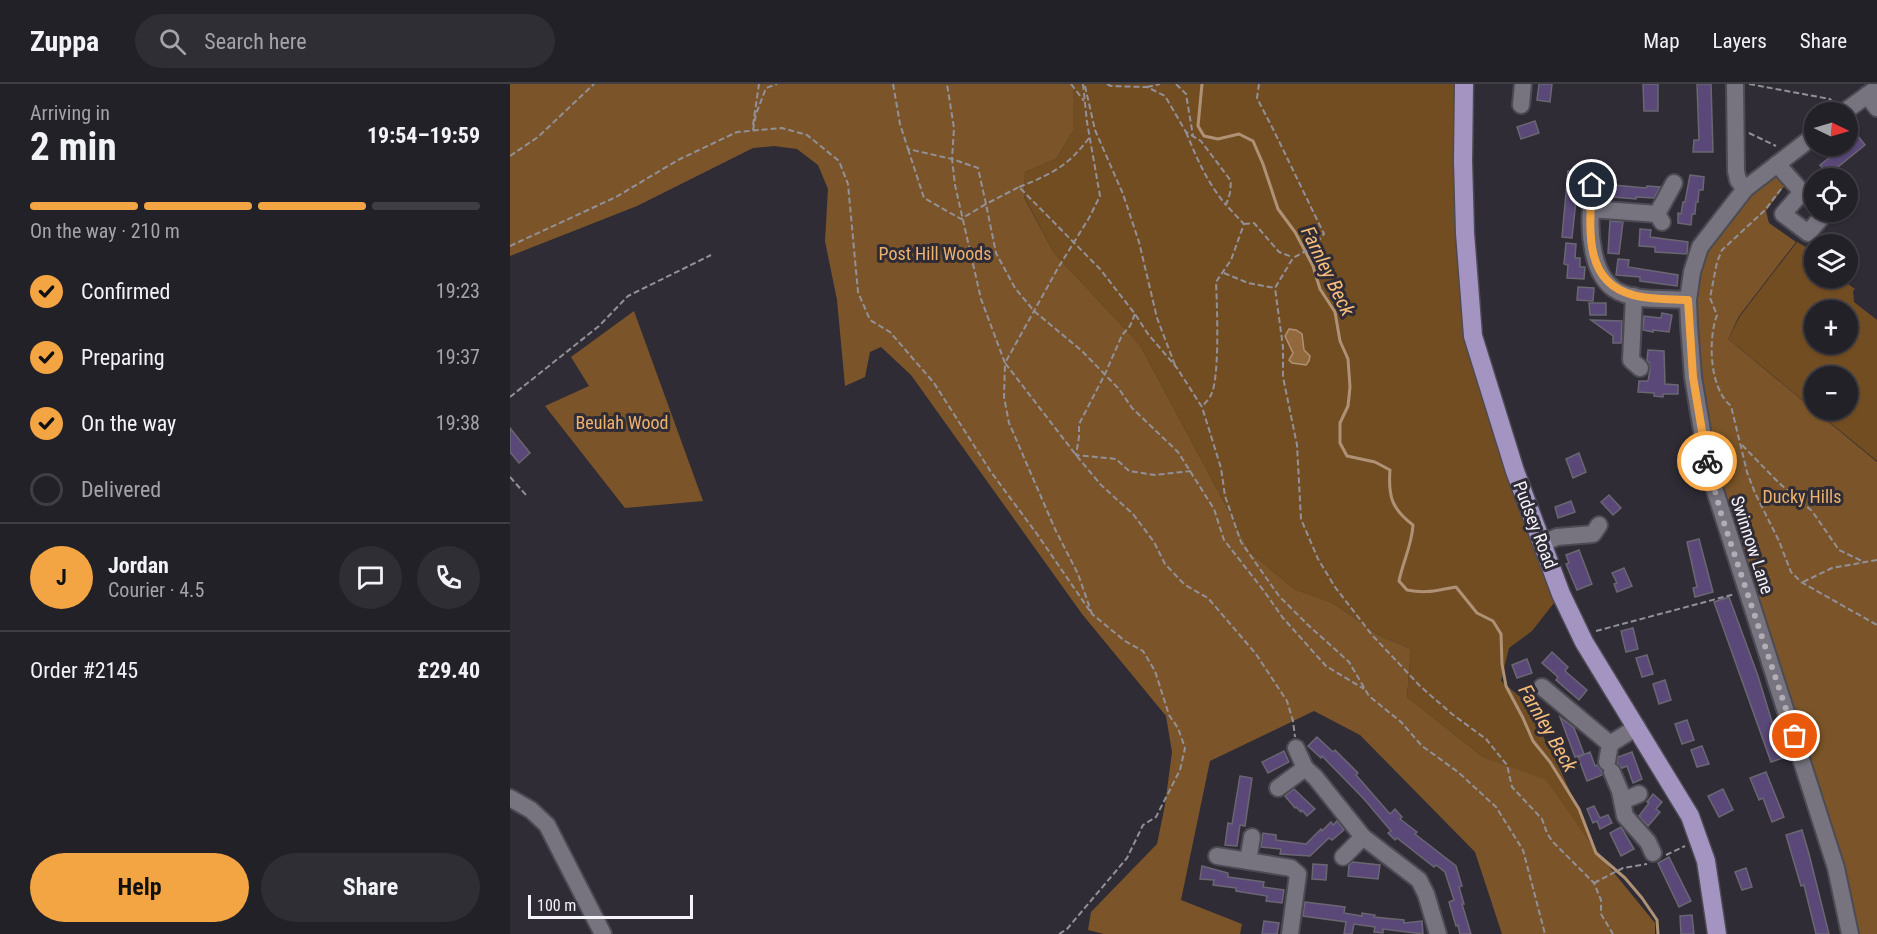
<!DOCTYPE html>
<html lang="en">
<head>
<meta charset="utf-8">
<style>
  :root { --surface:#232128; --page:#2f2e34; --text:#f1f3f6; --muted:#a3a3a8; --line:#403e45; --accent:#f3a443 }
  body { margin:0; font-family:"Roboto Condensed",sans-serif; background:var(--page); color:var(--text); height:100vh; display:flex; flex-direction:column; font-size:22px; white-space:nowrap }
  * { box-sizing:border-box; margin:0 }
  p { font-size:20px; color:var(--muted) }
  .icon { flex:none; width:33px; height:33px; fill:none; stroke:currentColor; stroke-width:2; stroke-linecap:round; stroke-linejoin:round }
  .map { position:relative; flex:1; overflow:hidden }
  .sheet { display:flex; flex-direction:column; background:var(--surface); width:510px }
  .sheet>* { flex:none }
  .needle { width:39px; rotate:95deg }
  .fabs { position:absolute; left:1294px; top:18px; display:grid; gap:12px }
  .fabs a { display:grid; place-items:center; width:54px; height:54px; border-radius:50%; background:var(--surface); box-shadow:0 2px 4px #0004,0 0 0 2px var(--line); font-size:30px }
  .scale { position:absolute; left:18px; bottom:15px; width:165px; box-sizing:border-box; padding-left:6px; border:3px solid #f5f3fa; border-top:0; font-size:16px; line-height:21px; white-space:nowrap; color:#f5f3fa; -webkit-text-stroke:4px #2f2c36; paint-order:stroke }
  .pin { position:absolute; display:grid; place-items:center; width:51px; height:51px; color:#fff; margin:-26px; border:3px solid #fff; border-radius:50%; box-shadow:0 2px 6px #0007 }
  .courier { position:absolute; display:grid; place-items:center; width:60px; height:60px; margin:-30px; border:4px solid #f3a443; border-radius:50%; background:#fff; color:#222; box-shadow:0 2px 8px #0007 }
  .headline em { font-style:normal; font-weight:700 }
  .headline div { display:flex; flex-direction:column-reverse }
  .headline { display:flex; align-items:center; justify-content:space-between; height:102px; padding:0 30px }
  h1 { font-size:39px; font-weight:700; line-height:45px }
  .bar { display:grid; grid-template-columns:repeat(4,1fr); gap:9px 6px; align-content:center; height:72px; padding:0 30px }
  .bar i { height:8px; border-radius:4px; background:var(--line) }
  .bar .on { background:var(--accent) }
  .bar p { grid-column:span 4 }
  .line { display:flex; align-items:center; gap:15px; padding:0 30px; border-top:2px solid var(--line) }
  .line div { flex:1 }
  .round { display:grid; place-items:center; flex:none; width:63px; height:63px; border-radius:32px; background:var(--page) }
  ol { padding:0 30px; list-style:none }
  li { display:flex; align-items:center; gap:18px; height:66px }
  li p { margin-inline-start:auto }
  li .icon { padding:6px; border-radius:50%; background:var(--accent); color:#111; stroke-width:4 }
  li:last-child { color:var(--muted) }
  li i { width:33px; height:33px; border:3px solid var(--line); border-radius:50% }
  .primary-button { display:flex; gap:12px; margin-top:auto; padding:12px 30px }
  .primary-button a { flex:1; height:69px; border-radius:36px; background:var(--accent); color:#111; font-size:24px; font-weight:700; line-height:69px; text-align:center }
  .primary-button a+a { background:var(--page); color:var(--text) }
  header { display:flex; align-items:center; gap:36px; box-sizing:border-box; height:84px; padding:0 30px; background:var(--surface); border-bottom:2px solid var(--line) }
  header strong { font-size:28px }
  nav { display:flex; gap:33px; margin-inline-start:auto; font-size:21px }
  .search { width:420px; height:54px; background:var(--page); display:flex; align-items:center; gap:15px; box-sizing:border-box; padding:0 21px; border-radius:33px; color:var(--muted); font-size:22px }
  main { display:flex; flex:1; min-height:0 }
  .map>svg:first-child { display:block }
  .green { fill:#724d22; fill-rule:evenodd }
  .forest { fill:#7b5529 }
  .water { fill:#91693d; stroke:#af9276; stroke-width:1.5 }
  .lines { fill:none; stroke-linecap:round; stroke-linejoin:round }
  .stream { stroke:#af9276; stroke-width:3 }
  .building { fill:#594878; stroke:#6a6772; stroke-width:1.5 }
  .minor-casing { stroke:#4c4a53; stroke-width:20 }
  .major-casing { stroke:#4c4a53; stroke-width:21 }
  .path { stroke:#929098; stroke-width:2; stroke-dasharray:6 3; stroke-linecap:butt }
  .minor { stroke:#77747f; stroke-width:16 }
  .major { stroke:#a394c2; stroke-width:18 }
  .done { stroke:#b0adb5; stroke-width:6; stroke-dasharray:0 10.8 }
  .route { stroke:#f3a443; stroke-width:8 }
  .labels { text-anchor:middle; stroke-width:6; stroke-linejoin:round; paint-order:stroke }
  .park-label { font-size:18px; fill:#eeb26f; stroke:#2f2c36 }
  .street-label { font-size:18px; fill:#f5f3fa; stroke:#2f2c36 }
  .water-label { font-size:20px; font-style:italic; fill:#fabe7b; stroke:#2f2c36 }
</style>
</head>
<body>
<header>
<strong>Zuppa</strong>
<div class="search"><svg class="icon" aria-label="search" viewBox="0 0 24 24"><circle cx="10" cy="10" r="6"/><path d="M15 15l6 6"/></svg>Search here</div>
<nav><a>Map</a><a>Layers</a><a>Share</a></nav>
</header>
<main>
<section class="sheet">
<div class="headline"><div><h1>2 min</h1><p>Arriving in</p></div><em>19:54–19:59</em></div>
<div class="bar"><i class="on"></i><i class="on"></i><i class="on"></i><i></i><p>On the way · 210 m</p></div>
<ol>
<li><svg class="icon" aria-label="check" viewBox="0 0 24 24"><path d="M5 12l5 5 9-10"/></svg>Confirmed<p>19:23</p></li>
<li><svg class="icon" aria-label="check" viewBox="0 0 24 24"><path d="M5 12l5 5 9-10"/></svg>Preparing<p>19:37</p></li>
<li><svg class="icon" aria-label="check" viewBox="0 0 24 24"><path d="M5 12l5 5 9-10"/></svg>On the way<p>19:38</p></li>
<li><i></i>Delivered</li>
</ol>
<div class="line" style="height:108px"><b class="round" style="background:var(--accent);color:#111">J</b><div><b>Jordan</b><p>Courier · 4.5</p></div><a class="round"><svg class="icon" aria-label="chat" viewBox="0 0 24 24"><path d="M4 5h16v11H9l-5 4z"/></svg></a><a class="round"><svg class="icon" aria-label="phone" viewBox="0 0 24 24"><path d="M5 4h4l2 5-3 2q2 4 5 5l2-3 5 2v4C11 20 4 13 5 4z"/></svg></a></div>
<div class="line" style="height:78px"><div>Order #2145</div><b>£29.40</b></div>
<div class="primary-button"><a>Help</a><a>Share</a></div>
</section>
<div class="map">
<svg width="1367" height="850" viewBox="0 0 1367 850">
  <rect width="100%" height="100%" fill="#2f2c36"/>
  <g class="green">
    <polygon points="563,0 954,0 963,252 1051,510 1022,547 999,564 991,597 1015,617 1050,685 1087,768 1036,697 973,673 897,613 901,565 870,552 823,519 784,505 741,469 630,261 544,169 514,112 515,88 546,75 563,47"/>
    <path d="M1287,158l18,10v26h25l15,11 -2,2 1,11 23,18v141l-149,-122 12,-23zM1305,226h33v34h-33zM1305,292h33v34h-33z"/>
  </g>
  <g class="forest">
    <polygon points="0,0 563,0 563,47 546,75 515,88 514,113 544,169 630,261 741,469 784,505 823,519 870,552 901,565 897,613 973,673 1036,696 1087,768 1145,839 1145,850 992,850 965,768 850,651 804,627 700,677 671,816 732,840 730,850 594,850 578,846 581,828 647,760 655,721 662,668 656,632 572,530 401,291 371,263 360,268 355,293 335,302 327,216 315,157 318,105 308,81 287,65 264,62 243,64 127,122 0,172"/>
    <polygon points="1266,91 1276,100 1256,127 1259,139 1286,158 1229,232 1218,255 1367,378 1367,850 1346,850 1203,383 1194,333 1185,217 1194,169 1224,123"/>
    <polygon points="124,227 193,417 115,424 35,322 79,302 61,273"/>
  </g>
  <polygon class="water" points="779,245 786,246 792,250 794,266 800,272 799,277 796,281 782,279 779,276 783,269 775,252"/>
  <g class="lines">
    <path class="stream" d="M692,0l-4,42 6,10 14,3 21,-5 14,7 10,23 15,45 17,23 18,34 7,23 15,23 5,29 8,18 2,28 -2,19 -8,17v20l7,13 28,6 15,8c-2,27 2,39 23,55 -1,20 -10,36 -14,56l8,9c21,4 29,0 49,-3l21,26 16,8 8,13 1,30 4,22 17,32 10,23 17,21 29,47 17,44 29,25 17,20 15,22 1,14"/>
  </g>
  <g class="building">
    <polygon points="1029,0 1042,0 1040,18 1027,16"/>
    <polygon points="1133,0 1148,0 1148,27 1134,27"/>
    <polygon points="1187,0 1201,0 1203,68 1183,68 1184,56 1189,56"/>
    <polygon points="1025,37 1029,49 1011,55 1007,43"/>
    <polygon points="1347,51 1355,61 1318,91 1310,81 1334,62 1338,62 1338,58"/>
    <polygon points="1058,87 1069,88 1062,154 1052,153"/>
    <polygon points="1180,91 1194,93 1193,106 1189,106 1188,118 1186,118 1185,130 1182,130 1181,141 1168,139 1168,129 1171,130 1173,118 1175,118"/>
    <polygon points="1093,100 1136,104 1137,102 1150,103 1144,114 1126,113 1126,115 1092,112"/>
    <polygon points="1100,137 1113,138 1109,170 1098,169"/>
    <polygon points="1130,145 1141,146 1140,153 1178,158 1177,170 1145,168 1145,163 1129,162"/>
    <polygon points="1056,159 1066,160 1065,174 1070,174 1070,183 1075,183 1074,195 1057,194 1058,181 1054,180"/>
    <polygon points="1108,175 1119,176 1118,183 1168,191 1167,202 1130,197 1130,193 1106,191"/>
    <polygon points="1068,203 1084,204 1083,217 1067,216"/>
    <polygon points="1079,219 1096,219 1096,231 1080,231"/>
    <polygon points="1152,229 1162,231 1159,248 1143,246 1143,248 1133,246 1134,232 1151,234"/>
    <polygon points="1081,236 1112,237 1111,259 1103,259 1103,252"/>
    <polygon points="1138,266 1154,267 1155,300 1168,301 1168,310 1153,310 1153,313 1144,312 1144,309 1128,308 1129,297 1138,297 1140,286 1139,278 1137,277"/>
    <polygon points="0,344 20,369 9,379 0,368"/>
    <polygon points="1069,369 1076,388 1063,394 1056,375"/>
    <polygon points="1099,411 1111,424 1103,431 1091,418"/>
    <polygon points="1061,417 1065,428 1048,434 1045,423"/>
    <polygon points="1189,455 1203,508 1185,513 1183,504 1187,503 1177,458"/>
    <polygon points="1069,466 1082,500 1067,506 1056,480 1059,479 1056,471"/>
    <polygon points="1114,484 1122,502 1107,508 1104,500 1107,499 1102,489"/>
    <polygon points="1219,513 1248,592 1273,674 1261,678 1204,518"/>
    <polygon points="1123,544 1128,565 1116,568 1111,547"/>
    <polygon points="1042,568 1058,583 1055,587 1077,606 1069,616 1046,596 1048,593 1032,579"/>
    <polygon points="1137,571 1143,590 1132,593 1126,574"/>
    <polygon points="1017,575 1022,589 1007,594 1002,581"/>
    <polygon points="1155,596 1161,616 1149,620 1143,600"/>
    <polygon points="1050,633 1064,644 1074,670 1065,673"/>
    <polygon points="1177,636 1184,656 1172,660 1165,640"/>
    <polygon points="807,653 823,668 825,666 848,689 846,691 880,730 885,725 892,733 890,735 907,748 905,750 946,782 952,802 949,803 954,820 952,820 961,850 950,850 948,841 946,842 939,818 944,816 935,788 926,781 924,783 887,754 885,756 878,749 881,747 854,715 812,672 811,674 798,662"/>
    <polygon points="1192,662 1199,680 1187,683 1181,666"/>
    <polygon points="774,667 779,678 758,689 752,678"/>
    <polygon points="1080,668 1085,682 1087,681 1092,687 1092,691 1077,697 1068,673"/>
    <polygon points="1122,668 1132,695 1123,699 1117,682 1112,684 1107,679 1108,673"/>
    <polygon points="1256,688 1274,733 1262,738 1253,714 1249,716 1240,694"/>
    <polygon points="730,692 742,694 735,742 730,741 727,762 715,761 718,739 722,740"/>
    <polygon points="784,705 805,725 797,732 792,726 791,728 786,723 785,724 775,712"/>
    <polygon points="1213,705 1223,726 1209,733 1198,712"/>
    <polygon points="1143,710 1152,718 1146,725 1150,728 1138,742 1129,732 1139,719 1137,718"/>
    <polygon points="1084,722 1090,734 1098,731 1102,739 1090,745 1087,737 1083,739 1077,725"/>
    <polygon points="827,737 834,746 822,756 819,754 800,772 770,770 771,765 751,763 753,749 766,751 766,756 796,760 811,745 812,747 821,738 823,741"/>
    <polygon points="1111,743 1124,765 1111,772 1100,749"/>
    <polygon points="1292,746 1299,770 1319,850 1306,850 1294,801 1291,802 1276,751"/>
    <polygon points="1159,773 1181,817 1169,823 1148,779"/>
    <polygon points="843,778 870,781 868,795 838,792 839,781"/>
    <polygon points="803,780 817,781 816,796 802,795"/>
    <polygon points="692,782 718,789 718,793 754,798 753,803 774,806 772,819 756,817 757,812 726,807 726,804 703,801 704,796 690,795"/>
    <polygon points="1236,784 1242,803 1232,806 1225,788"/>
    <polygon points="795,818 835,823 834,829 852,832 852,829 865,831 864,833 894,836 894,839 912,837 913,850 873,845 873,849 864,848 865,843 844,840 842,850 834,850 836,838 793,832"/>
    <polygon points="1182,831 1184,850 1171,850 1170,832"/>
    <polygon points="754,837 769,839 767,850 752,850"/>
  </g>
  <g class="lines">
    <g class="minor-casing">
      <g id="minor">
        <polyline points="1225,0 1226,87 1228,96 1235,105"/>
        <polyline points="1357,11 1367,24"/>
        <polyline points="1011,21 1013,0"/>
        <polyline points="1334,28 1367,4"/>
        <polyline points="1305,51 1235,105 1190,163 1182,188 1178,216 1179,241 1183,293 1199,388 1326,784 1340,850"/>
        <polyline points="1267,80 1292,108 1305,119"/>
        <polyline points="1292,108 1273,130 1298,149 1316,128"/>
        <polyline points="1081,125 1082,101"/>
        <polyline points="1147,130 1164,99"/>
        <path d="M1152,138l-5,-8 -66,-5c-2,23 1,65 23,80 19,13 52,9 74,11"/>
        <polyline points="1124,212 1121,276 1130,284"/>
        <polyline points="1033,459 1047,453 1083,450 1089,441"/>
        <polyline points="1032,603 1100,660 1097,678"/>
        <polyline points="1100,660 1127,643"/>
        <polyline points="786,664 795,684"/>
        <polyline points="1102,688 1110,707 1115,732 1138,758 1143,769"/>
        <polyline points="768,704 795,684 805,693 853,753 909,796 916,810 928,850"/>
        <polyline points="0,714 21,726 37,741 93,850"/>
        <polyline points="1112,717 1129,710"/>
        <polyline points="707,772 781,784 788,790 780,850"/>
        <polyline points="833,773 853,753"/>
        <polyline points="738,777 742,753"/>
      </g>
    </g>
    <g class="major-casing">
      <polyline id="major" points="954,0 953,77 955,149 963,252 1005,387 1051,510 1074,558 1180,732 1196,777 1207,850"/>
    </g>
    <g class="path">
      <polyline points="383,0 390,40 398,65 442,75 444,44 437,0"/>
      <polyline points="561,0 574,17"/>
      <polyline points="573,0 577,38 590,112 579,134 548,184 495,279 566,371 591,401 623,430 644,458 655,480 675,501 698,514 746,570 777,617 783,637 785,653"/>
      <path d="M597,0l4,2 36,1 18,9 21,36 15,9 30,40 -1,12 -4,12 18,19 -13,36 -15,22c1,22 4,96 -5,113 -2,4 -6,8 -9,12"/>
      <polyline points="666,0 676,10 683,52"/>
      <polyline points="749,0 747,14 765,49 814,150 803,163 783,174 765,204 773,263 773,293 787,361 791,435 808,475 825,503 862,551 911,603 942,630 976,655 997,681 1002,703 1032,735 1037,749 1042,757 1084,799 1091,816 1091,830 1103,850"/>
      <polyline points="1239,0 1320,15 1323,19"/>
      <polyline points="575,2 585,46 613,110 629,158 647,234 665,281"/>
      <polyline points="637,3 650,0"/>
      <polyline points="243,41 249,0"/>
      <polyline points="243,46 246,30 256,4 267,0"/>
      <path d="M676,48c11,27 21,50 40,73"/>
      <polyline points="1239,49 1266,62"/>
      <polyline points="398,65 414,114 451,135 476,120 486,169 505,204 524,227 572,267 609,305 622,324 668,368 704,425 714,456 754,507 773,534 816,582 854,605"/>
      <polyline points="0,72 28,53 84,0"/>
      <path d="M509,103c33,-13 49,-21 70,-49"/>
      <path d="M1271,105l-16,21 -43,40 -5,12 -7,36 7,17c-9,24 -8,73 14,91l16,66 8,21 24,48 12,31 10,10 76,43"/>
      <polyline points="734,140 744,139 769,168 782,173"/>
      <polyline points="0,162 106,113 168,76 227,48 272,44 297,51 329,77 338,100 348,208 360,236 380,248 424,299 481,388 527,450 582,530 568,490 545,445 499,339 494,313 495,279 471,215 445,101 442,75 468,84 476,120 509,103 590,185 625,230 638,250 667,284 692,323 711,384 715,412 731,458 769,512 797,540 839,578 859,612 891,638 912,662 948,688 986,723 1013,766 1035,850"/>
      <polyline points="714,189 738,199 765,204"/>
      <polyline points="625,230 620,242 612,251 595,290 569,340 569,353 566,371 606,375 619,387 645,391 681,387"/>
      <polyline points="0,313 89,242 118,212 201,171"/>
      <polyline points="1232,361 1269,399 1302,427 1329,466 1354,478"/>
      <polyline points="0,393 16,411"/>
      <polyline points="1293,498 1322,484 1367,476"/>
      <polyline points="1086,547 1225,510"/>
      <polyline points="1156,771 1175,762"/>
      <polyline points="1084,799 1113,784 1137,780"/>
      <polyline points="549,850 557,845 617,774 633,741 646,733 670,686 675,664 668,644 659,631 645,587 633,567 615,557 582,530"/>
    </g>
    <use href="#minor" class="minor"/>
    <use href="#major" class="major"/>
  </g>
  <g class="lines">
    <polyline class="done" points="1197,377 1212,433 1285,652"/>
    <path class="route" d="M1082,101c-2,41 -10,97 41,110 17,5 38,4 55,5l5,77 14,84"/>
  </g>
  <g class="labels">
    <g class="park-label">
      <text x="425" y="176">Post Hill Woods</text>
      <text x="112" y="345">Beulah Wood</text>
      <text x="1292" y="419">Ducky Hills</text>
    </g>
    <g class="street-label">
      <text transform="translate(1025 441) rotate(69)" y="6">Pudsey Road</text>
      <text transform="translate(1242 461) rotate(72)" y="6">Swinnow Lane</text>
    </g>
    <g class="water-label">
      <text transform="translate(818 187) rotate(64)" y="7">Farnley Beck</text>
      <text transform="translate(1038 644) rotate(60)" y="7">Farnley Beck</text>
    </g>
  </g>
</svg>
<div class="fabs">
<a><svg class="needle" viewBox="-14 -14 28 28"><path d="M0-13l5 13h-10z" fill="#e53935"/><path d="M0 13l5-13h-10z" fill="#a3a3a8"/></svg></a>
<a><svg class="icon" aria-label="locate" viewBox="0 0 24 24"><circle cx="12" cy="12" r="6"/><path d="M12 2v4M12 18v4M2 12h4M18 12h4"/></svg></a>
<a><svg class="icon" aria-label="layers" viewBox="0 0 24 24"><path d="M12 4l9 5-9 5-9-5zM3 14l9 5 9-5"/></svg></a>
<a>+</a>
<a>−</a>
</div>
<div class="scale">100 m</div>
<div class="pin" style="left:1285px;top:652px;background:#ea580c"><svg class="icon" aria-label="bag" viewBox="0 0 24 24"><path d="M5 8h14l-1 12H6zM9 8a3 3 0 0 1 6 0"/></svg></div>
<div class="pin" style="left:1082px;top:101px;background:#1f2937"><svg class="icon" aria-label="home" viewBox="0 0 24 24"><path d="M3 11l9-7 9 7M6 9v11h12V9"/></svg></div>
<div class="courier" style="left:1197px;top:377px"><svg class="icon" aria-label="bike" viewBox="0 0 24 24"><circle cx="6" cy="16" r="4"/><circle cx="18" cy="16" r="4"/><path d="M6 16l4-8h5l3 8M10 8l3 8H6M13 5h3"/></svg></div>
</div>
</main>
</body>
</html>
